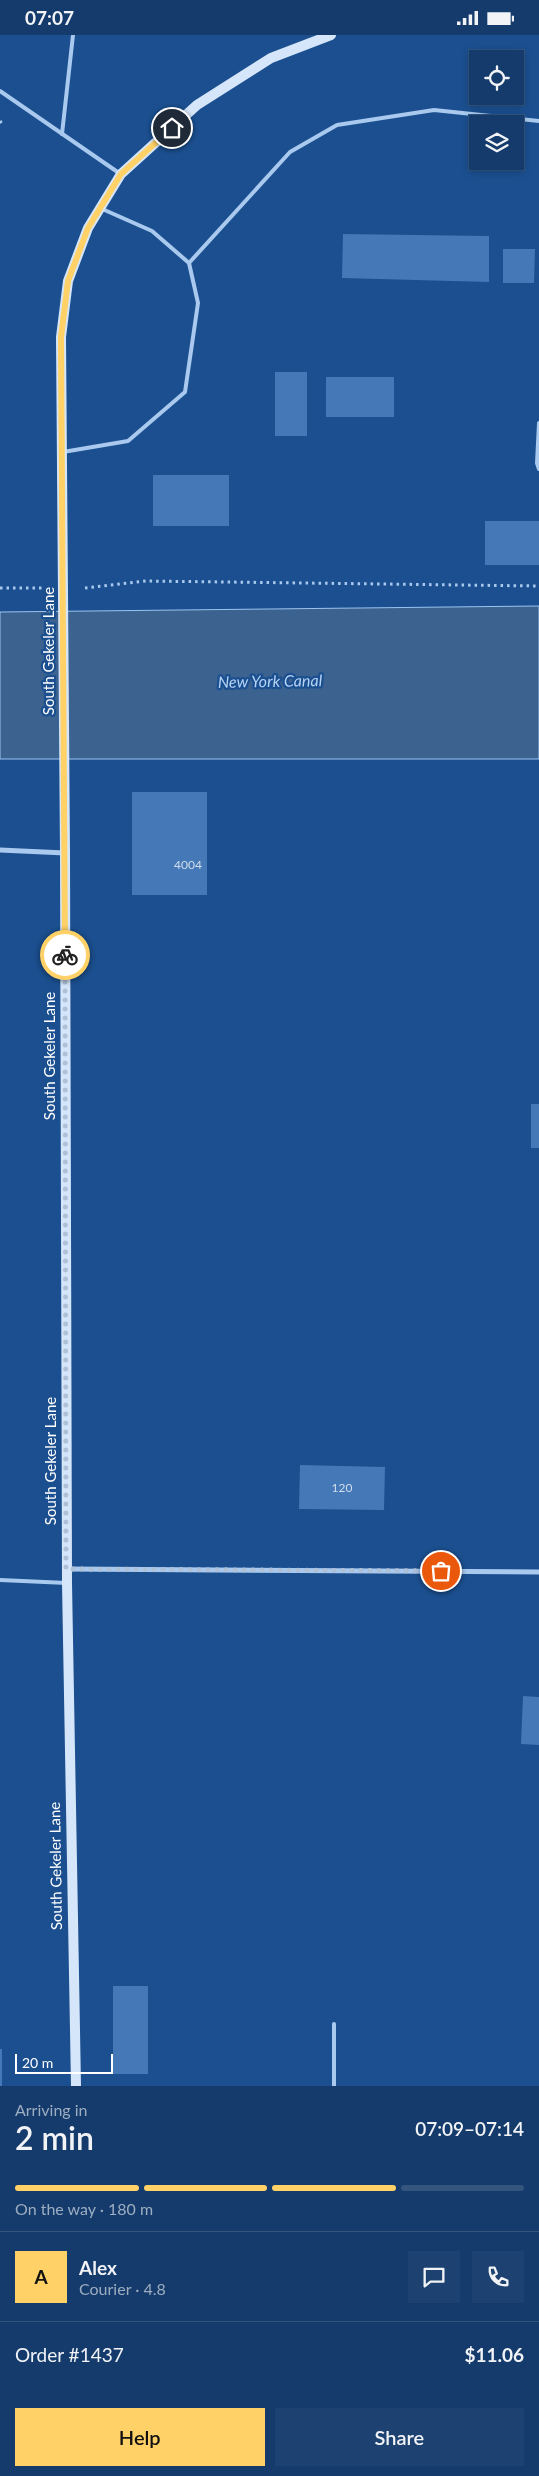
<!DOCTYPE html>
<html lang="en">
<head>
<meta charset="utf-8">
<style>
  :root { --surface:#143b6b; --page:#1d4271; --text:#f1f3f6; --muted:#9dadc1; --line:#33557e; --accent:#ffd166 }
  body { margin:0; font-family:Lato,sans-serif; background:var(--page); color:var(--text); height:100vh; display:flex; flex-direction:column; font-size:19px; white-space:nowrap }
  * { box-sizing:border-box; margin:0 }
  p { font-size:16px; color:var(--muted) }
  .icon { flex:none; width:28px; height:28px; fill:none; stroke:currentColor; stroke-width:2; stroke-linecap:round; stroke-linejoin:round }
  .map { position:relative; height:2051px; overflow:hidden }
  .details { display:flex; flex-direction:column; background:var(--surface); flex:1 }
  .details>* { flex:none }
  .fabs { position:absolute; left:469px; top:15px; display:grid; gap:10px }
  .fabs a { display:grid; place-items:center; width:55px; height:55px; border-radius:0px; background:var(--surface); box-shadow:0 2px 8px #0003,0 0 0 1px var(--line); font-size:25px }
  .scale { position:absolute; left:15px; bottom:12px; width:98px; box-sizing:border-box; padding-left:5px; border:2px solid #fff; border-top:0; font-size:14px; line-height:18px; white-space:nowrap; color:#fff; -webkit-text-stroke:4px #1b4f8f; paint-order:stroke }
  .pin { position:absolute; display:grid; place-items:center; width:42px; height:42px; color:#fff; margin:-21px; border:2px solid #fff; border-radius:50%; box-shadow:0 1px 5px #0007 }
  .courier { position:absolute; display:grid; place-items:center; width:50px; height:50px; margin:-25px; border:4px solid #ffd166; border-radius:50%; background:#fff; color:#222; box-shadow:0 1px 6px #0007 }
  .head em { font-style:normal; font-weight:600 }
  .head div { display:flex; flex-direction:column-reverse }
  .head { display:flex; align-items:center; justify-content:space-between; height:85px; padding:0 15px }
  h1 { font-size:32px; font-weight:600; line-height:38px }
  .bar { display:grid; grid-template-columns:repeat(4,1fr); gap:8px 5px; align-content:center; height:60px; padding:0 15px }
  .bar i { height:6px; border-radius:4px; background:var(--line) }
  .bar .current { background:var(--accent) }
  .bar p { grid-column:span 4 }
  .line { display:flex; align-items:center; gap:12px; padding:0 15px; border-top:1px solid var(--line) }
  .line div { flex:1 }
  .round { display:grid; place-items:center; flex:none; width:52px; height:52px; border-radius:0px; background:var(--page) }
  .action { display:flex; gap:10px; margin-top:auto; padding:10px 15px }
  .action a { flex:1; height:58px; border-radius:0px; background:var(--accent); color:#111; font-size:20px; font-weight:600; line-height:58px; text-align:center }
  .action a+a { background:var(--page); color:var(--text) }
  .status { display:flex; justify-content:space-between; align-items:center; height:35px; padding:0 25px; background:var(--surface); direction:ltr }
  .status svg { height:14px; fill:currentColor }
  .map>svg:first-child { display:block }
  .water { fill:#3c6290; stroke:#9cc4f0 }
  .building { fill:#4478b7 }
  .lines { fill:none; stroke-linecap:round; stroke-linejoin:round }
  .path { stroke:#a9c9ee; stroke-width:3; stroke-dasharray:2.5 4; stroke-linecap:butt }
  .lane { stroke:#a9c9ee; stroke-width:4 }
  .street { stroke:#a9c9ee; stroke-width:5 }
  .secondary { stroke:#d6e6fa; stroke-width:10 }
  .done { stroke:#afc1d8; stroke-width:5; stroke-dasharray:0 9 }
  .route { stroke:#ffd166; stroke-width:6 }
  .labels { text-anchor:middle; stroke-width:4.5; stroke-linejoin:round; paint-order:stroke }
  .number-label { font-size:12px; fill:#d0dded }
  .street-label { font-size:15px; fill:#fff; stroke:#1b4f8f }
  .water-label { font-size:16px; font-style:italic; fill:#b5d3f5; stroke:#1b4f8f }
</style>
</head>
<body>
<div class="status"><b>07:07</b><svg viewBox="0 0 49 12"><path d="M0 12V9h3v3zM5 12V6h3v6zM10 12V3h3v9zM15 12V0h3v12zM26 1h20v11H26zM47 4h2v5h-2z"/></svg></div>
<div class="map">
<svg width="539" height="2051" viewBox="0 0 539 2051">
  <rect width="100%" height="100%" fill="#1b4f8f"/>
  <polygon class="water" points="539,571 539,724 0,724 0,577"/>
  <g class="building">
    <polygon points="343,199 489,201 489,247 342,243"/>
    <polygon points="503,214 535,214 534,248 503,248"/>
    <rect x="275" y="337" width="32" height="64"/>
    <rect x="326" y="342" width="68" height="40"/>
    <rect x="153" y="440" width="76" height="51"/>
    <rect x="485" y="486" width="54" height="44"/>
    <rect x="132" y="757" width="75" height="103"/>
    <rect x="531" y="1069" width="8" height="44"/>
    <polygon points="300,1430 385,1432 384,1475 299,1474"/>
    <polygon points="523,1661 539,1662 539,1710 521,1709"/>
    <rect x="113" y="1951" width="35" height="88"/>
    <rect x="0" y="2014" width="2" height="37"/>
  </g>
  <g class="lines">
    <g class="path">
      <polyline points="0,86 3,90"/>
      <polyline points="0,553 42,553"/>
      <polyline points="85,553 146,546 539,551"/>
    </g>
    <g class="lane">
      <polyline points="0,56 119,138"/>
      <polyline points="62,99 73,0"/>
      <polyline points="189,228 290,117 337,90 434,75 539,86"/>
      <polyline points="539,388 537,428 539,434"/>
      <polyline points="63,417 128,406 185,357 198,268 189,228 152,196 100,173"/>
      <polyline points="0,1545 67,1548"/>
      <polyline points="334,2051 334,1989"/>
    </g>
    <g class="street">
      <polyline points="0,815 65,818"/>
      <polyline points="67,1534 539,1537"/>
    </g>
    <polyline class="secondary" points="76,2051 67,1548 65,818 61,302 68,246 88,193 121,139 197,70 271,23 331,0"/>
  </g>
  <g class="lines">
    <polyline class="done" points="65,920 66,1534 441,1536"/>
    <polyline class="route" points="65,920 61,302 68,246 88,193 121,139 172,93"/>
  </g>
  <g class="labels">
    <g class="number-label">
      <text x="188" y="834">4004</text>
      <text x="342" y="1457">120</text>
    </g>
    <g class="street-label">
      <text transform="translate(49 616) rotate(-90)" y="5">South Gekeler Lane</text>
      <text transform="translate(50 1021) rotate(-90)" y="5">South Gekeler Lane</text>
      <text transform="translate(51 1426) rotate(-90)" y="5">South Gekeler Lane</text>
      <text transform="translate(56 1831) rotate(-91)" y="5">South Gekeler Lane</text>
    </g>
    <g class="water-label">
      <text transform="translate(270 646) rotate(-1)" y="6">New York Canal</text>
    </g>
  </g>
</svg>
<div class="fabs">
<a><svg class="icon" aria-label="locate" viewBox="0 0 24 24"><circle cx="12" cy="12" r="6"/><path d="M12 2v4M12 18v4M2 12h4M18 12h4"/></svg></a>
<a><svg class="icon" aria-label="layers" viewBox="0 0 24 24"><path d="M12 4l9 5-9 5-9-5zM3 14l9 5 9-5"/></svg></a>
</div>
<div class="scale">20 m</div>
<div class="pin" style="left:441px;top:1536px;background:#ea580c"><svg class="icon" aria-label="bag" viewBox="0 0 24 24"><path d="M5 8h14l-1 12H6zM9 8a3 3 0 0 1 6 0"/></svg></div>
<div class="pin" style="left:172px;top:93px;background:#1f2937"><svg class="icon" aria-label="home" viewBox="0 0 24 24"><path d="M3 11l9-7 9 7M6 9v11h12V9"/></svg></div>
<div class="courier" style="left:65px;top:920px"><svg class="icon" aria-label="bike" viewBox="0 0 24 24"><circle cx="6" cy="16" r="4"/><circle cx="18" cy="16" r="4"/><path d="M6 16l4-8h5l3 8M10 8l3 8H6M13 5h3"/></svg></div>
</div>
<section class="details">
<div class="head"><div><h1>2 min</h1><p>Arriving in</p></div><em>07:09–07:14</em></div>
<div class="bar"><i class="current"></i><i class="current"></i><i class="current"></i><i></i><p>On the way · 180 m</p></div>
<div class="line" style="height:90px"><b class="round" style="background:var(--accent);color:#111">A</b><div><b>Alex</b><p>Courier · 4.8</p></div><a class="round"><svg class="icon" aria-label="chat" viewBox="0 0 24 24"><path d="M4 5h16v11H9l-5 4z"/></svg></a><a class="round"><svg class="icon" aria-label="phone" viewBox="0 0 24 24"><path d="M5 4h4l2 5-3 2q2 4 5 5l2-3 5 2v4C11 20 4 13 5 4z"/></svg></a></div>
<div class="line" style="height:65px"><div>Order #1437</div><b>$11.06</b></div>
<div class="action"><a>Help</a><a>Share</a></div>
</section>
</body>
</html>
